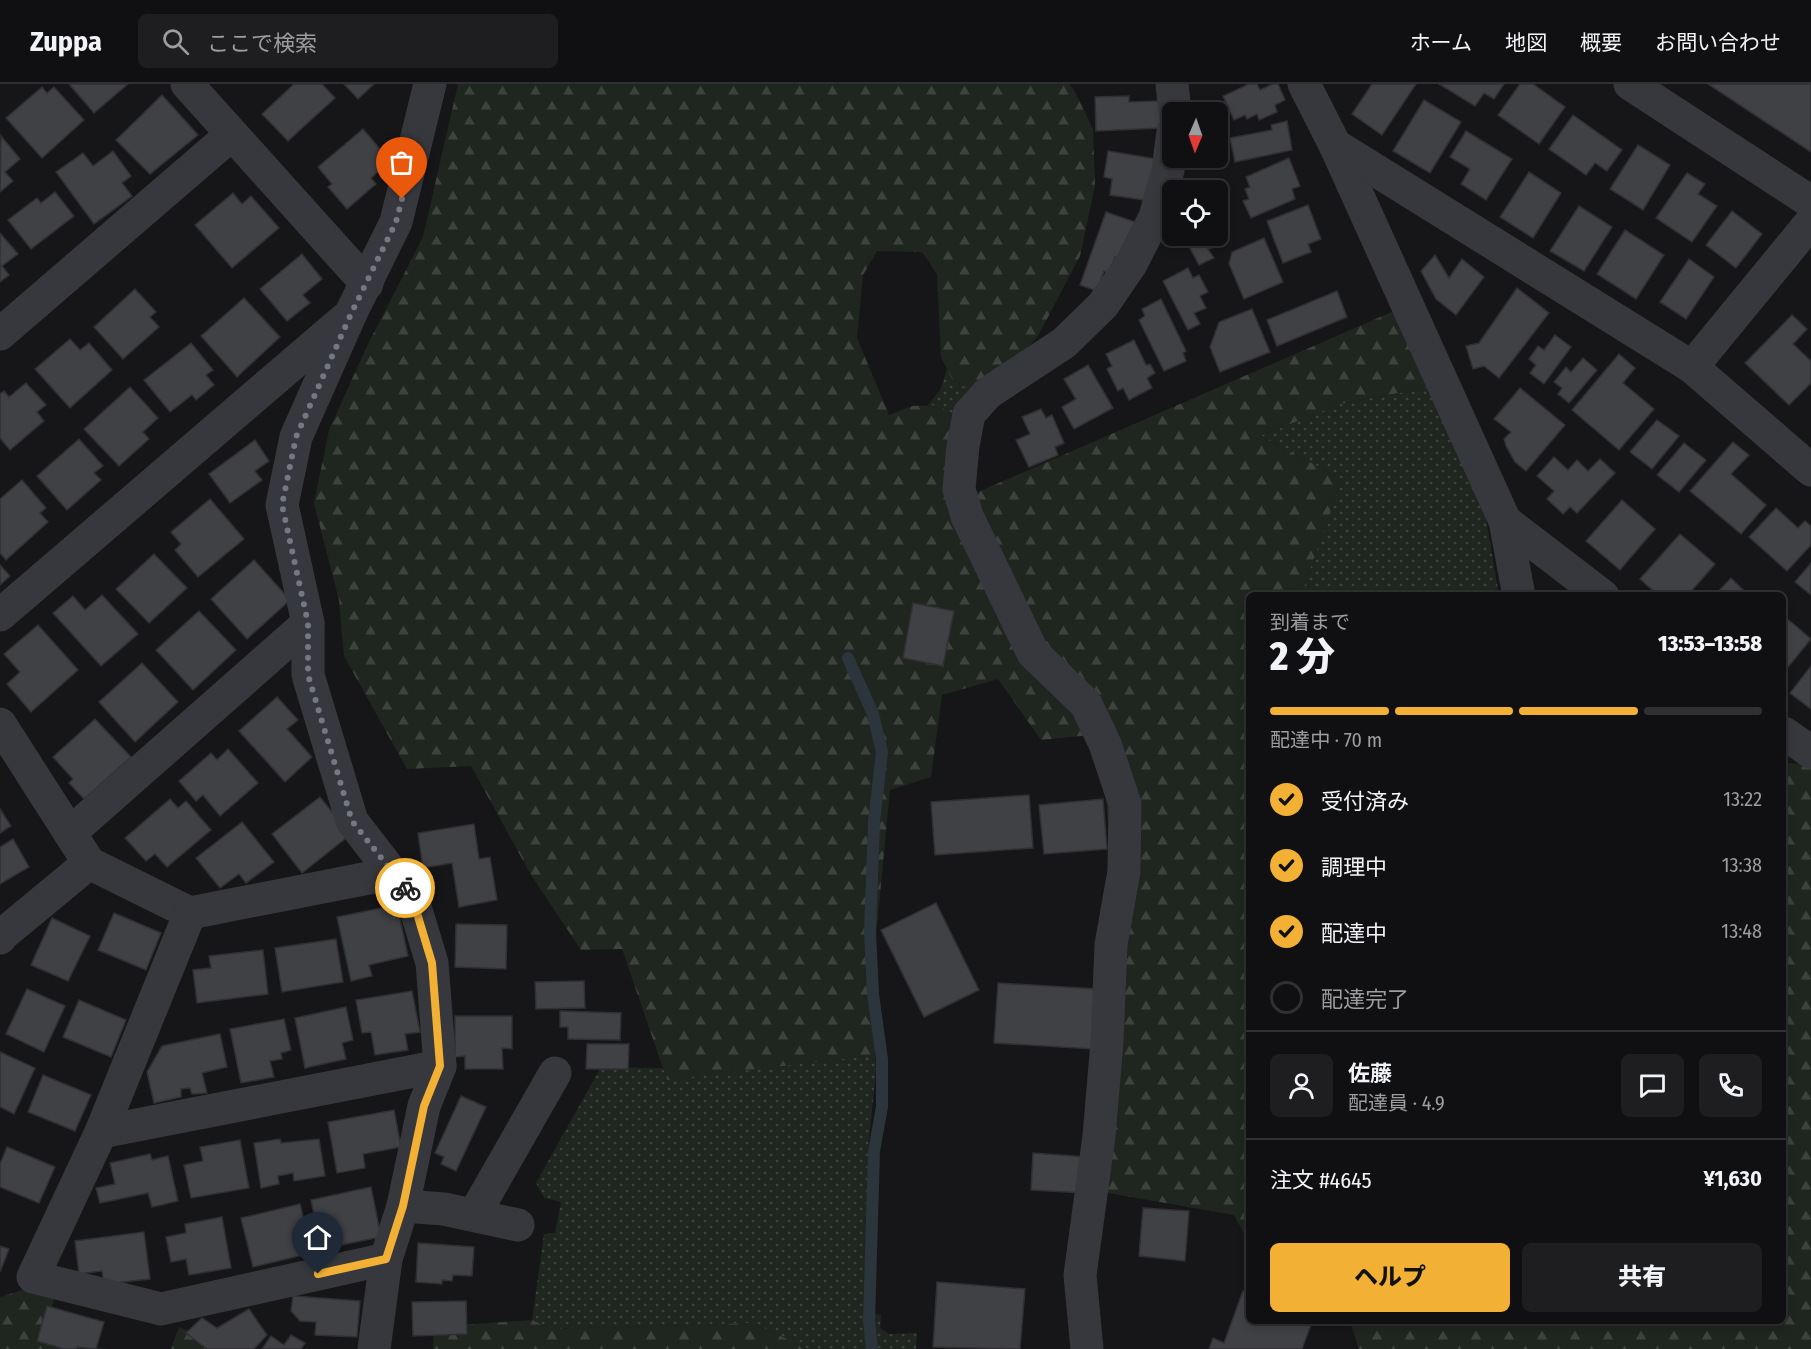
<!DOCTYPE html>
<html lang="ja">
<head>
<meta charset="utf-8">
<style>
  :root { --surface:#101012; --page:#1e1e20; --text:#f1f3f6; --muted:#9c9d9f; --line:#303032; --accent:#f2b134 }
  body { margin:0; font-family:"Fira Sans Condensed","Noto Sans JP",sans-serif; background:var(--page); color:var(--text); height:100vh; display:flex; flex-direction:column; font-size:22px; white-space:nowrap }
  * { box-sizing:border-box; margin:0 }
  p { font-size:20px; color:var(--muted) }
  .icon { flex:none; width:33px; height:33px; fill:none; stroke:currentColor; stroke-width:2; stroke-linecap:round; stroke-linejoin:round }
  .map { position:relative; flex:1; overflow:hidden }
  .panel { position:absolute; left:1246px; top:508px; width:540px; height:732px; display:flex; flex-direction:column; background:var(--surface); border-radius:9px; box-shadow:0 3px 9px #0003,0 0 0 2px var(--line) }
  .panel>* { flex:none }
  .needle { width:39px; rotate:182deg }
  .controls { position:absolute; left:1162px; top:18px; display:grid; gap:12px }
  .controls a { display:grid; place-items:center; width:66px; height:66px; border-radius:9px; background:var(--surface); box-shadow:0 3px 9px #0003,0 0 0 2px var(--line); font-size:30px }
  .pin { position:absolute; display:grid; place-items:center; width:51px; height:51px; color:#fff; margin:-62px -26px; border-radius:50% 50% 50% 0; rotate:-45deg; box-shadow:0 0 6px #0007 }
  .pin .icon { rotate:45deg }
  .courier { position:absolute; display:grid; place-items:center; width:60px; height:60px; margin:-30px; border:4px solid #f2b134; border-radius:50%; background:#fff; color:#222; box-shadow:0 2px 8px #0007 }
  .headline em { font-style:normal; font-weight:800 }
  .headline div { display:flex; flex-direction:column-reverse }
  .headline { display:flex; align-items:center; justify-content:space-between; height:102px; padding:0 24px }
  h1 { font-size:39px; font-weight:800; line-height:45px }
  .bar { display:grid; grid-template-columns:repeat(4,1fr); gap:9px 6px; align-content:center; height:72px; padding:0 24px }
  .bar i { height:8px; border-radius:4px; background:var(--line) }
  .bar .on { background:var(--accent) }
  .bar p { grid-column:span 4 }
  .line { display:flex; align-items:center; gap:15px; padding:0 24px; border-top:2px solid var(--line) }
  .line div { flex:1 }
  .round { display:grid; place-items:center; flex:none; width:63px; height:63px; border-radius:9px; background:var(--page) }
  ol { padding:0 24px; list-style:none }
  li { display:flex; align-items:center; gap:18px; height:66px }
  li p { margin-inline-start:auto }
  li .icon { padding:6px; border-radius:50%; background:var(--accent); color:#111; stroke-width:4 }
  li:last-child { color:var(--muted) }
  li i { width:33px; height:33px; border:3px solid var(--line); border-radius:50% }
  .cta { display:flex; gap:12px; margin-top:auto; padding:12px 24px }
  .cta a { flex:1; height:69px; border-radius:9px; background:var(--accent); color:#111; font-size:24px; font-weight:800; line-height:69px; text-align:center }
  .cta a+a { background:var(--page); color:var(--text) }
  header { display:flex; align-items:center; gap:36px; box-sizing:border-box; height:84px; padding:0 30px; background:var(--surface); border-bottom:2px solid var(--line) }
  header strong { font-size:28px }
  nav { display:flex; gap:33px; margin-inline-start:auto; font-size:21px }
  .search { width:420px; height:54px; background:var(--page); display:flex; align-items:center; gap:15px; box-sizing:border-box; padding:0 21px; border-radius:9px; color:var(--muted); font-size:22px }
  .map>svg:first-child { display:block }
  .grass { fill:url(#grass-dots) }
  .forest { fill:url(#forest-firs) }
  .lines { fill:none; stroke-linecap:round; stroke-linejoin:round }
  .stream { stroke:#2c353c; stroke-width:12 }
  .building { fill:#404145; stroke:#303034; stroke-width:1.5 }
  .minor { stroke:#37383d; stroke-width:33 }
  .done { stroke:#757880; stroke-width:6; stroke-dasharray:0 10.8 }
  .route { stroke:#f2b134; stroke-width:8 }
</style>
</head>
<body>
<header>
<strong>Zuppa</strong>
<div class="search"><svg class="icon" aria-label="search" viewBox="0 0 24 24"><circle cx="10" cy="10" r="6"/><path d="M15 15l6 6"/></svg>ここで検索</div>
<nav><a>ホーム</a><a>地図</a><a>概要</a><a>お問い合わせ</a></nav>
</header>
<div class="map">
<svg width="1811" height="1265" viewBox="0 0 1811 1265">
  <defs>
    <pattern id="grass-dots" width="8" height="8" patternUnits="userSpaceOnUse" patternTransform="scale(1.5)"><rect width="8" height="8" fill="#1e261f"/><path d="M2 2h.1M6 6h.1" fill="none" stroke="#3c433d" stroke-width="1.8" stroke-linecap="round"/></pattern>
    <pattern id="forest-firs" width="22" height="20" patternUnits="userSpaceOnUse" patternTransform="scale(1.5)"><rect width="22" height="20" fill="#1e261f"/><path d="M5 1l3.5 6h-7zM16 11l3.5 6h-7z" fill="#3c433d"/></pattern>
  </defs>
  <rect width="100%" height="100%" fill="#161618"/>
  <g class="grass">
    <polygon points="947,285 952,295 975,310 956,343 928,321 940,306"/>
    <polygon points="1430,303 1482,411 1499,511 1301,511 1342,395 1260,352 1340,320"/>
    <polygon points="875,971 876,986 868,1067 864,1228 881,1231 880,1244 889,1250 917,1249 916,1265 807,1265 753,1239 552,1245 532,1236 544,1150 555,1149 561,1118 544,1114 536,1099 601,983 663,984 667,995"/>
  </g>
  <g class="forest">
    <polygon points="458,0 1069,0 1074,6 1093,45 1095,102 1080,172 1038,252 1012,281 975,310 952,295 941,273 937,190 922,168 877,167 863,191 857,254 889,331 912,322 941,321 956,343 955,418 1403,223 1430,303 1340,320 1260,352 1342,395 1301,511 1250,512 1249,1159 1234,1131 1097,1107 1114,804 1100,650 1041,656 998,595 942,611 931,693 890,706 875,863 875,971 667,996 622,865 581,866 531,791 471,682 407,685 344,572 339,516 314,419 329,346 367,262 423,153"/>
    <polygon points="1784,679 1811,680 1811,1265 1359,1265 1350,1238 1784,1238"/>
    <polygon points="35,1202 56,1208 47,1240 88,1262 106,1265 0,1265 0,1213"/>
    <polygon points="532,1236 552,1245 754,1239 807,1265 433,1265 434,1243"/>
    <polygon points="179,1243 230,1265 171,1265"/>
  </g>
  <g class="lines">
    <polyline class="stream" points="848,574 873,630 882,668 874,738 870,848 873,910 882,975 882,1023 874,1067 869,1237 872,1265"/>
  </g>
  <g class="building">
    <polygon points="69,0 128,0 94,29"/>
    <polygon points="294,0 322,0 335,14 288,57 262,30"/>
    <polygon points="344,0 374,0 358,15"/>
    <polygon points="1249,0 1257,0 1260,6 1273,0 1278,0 1285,16 1275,21 1277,28 1259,36 1257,30 1247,35 1245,31 1234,36 1223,12"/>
    <polygon points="1372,0 1416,0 1382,51 1352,30"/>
    <polygon points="1439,0 1504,0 1494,15 1484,9 1475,22"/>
    <polygon points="1520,0 1533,0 1565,23 1539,60 1498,31"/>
    <polygon points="1708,0 1811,0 1811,68"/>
    <polygon points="42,3 47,9 54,3 84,36 42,74 6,34"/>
    <polygon points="162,11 198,51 150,90 116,56"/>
    <polygon points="1129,12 1129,18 1159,17 1161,44 1096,47 1095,13"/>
    <polygon points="1424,16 1461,38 1430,89 1393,67"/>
    <polygon points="1573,31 1622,66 1607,87 1595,79 1586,91 1549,65"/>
    <polygon points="1287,37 1292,66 1235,78 1230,54 1272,46 1271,41"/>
    <polygon points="363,45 390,77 371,94 376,100 347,125 328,103 332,100 318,83"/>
    <polygon points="1466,47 1512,75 1486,116 1461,100 1470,85 1450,73"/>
    <polygon points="1,52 20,75 5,88 13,97 0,108"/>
    <polygon points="1638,61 1670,81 1643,126 1610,105"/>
    <polygon points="113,67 131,92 122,99 132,112 94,140 56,88 83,69 93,82"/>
    <polygon points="1108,67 1157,75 1150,117 1110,111 1112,95 1104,93"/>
    <polygon points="1289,74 1300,102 1292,105 1295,115 1251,134 1243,117 1249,115 1245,105 1250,103 1246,93"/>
    <polygon points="1529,88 1561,109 1533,154 1500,133"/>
    <polygon points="1687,89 1705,100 1698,110 1717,122 1692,158 1656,134"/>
    <polygon points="55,108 74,132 31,165 8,136 37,114 41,119"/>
    <polygon points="233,109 242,120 251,112 279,144 232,184 195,141"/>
    <polygon points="1308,121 1321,155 1308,160 1311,168 1283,179 1267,137"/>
    <polygon points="1579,122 1612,143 1584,187 1550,167"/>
    <polygon points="1732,127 1762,150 1736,184 1706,161"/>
    <polygon points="1106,128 1138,139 1124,176 1115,173 1109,190 1104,187 1097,207 1080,201"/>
    <polygon points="1218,142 1222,161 1208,165 1214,174 1199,181 1186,157 1196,152 1218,152"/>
    <polygon points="1625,146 1664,171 1636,215 1597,190"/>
    <polygon points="0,149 18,170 2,182 9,191 0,198"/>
    <polygon points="1264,154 1283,198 1244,215 1229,180 1232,168"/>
    <polygon points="302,170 322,195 303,211 310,219 287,237 260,205"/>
    <polygon points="1435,171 1449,194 1462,175 1484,193 1456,231 1436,215 1421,187"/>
    <polygon points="1689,175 1714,193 1686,235 1660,218"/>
    <polygon points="1188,184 1193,194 1199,191 1208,208 1200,212 1206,224 1194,229 1200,240 1188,246 1163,197"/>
    <polygon points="1517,204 1549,229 1499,294 1484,282 1473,285 1466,262 1479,259"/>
    <polygon points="135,205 156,228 150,233 159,243 123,275 94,243"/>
    <polygon points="1337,207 1347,233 1277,262 1267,236"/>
    <polygon points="244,214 280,253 237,293 201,252"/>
    <polygon points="1161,215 1186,267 1183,269 1186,277 1164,287 1139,236 1145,232 1142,225"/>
    <polygon points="1252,225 1270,268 1220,288 1210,263 1219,238"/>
    <polygon points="1792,231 1807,245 1793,260 1811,277 1811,299 1789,321 1745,279"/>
    <polygon points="1555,251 1571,263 1544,300 1530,289 1536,281 1529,275 1538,262 1544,266"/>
    <polygon points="70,255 80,266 89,259 112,286 70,324 35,285"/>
    <polygon points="1134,256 1146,281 1150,280 1155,289 1147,294 1152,304 1129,316 1123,304 1118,307 1107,285 1112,282 1106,270"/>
    <polygon points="191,259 213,286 206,291 214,301 196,316 192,311 170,328 144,296"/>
    <polygon points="1619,270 1635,284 1623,299 1654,325 1619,366 1572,326"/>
    <polygon points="1583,274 1597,286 1569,319 1558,310 1562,304 1554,298 1566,283 1571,288"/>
    <polygon points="1088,281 1113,324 1074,345 1062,323 1076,315 1064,295"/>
    <polygon points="26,299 46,321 37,328 44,337 10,366 0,354 0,310 4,307 9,313"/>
    <polygon points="130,303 158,334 143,348 149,355 119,382 84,345"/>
    <polygon points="1520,304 1565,341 1526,387 1515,378 1506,362 1504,355 1511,348 1494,335"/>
    <polygon points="1041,325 1046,334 1052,331 1064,359 1055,363 1058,371 1029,383 1016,356 1030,350 1022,333"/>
    <polygon points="1657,336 1679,352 1652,385 1630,368"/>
    <polygon points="79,355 103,382 94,389 101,396 67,426 37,392"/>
    <polygon points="255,356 269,377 255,387 262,396 230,419 209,390"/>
    <polygon points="1733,358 1749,371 1731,390 1766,421 1741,450 1690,407"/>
    <polygon points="1684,359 1706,376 1679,408 1657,391"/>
    <polygon points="1554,373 1568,386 1577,376 1588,387 1600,375 1615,389 1577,429 1570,423 1563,430 1547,415 1554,407 1537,392"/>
    <polygon points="22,396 46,424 40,429 48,438 6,476 0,469 0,415"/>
    <polygon points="210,415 244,455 198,493 175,466 181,460 171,448"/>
    <polygon points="1622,416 1655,445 1620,486 1586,457"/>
    <polygon points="1776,424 1798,444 1805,437 1811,442 1811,461 1787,487 1749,453"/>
    <polygon points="1680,450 1715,480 1687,512 1659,512 1640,495"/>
    <polygon points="154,470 187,504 149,539 116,505"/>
    <polygon points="254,476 290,516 247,555 211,515"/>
    <polygon points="1811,479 1811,511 1795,498"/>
    <polygon points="0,481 10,492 0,501"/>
    <polygon points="1731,494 1749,512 1714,512"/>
    <polygon points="102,511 138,550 101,582 53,529 73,512 85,526"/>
    <polygon points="913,519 954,527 943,582 903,574"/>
    <polygon points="199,527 236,566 193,606 156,566"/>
    <polygon points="1784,532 1811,555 1784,588"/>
    <polygon points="38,541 78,586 31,628 7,600 20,588 4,570"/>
    <polygon points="142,579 178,618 135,658 99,618"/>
    <polygon points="1811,582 1811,625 1790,609"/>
    <polygon points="277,613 298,636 287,645 312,673 285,698 239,647"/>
    <polygon points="95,635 131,673 84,715 69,699 73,695 53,673"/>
    <polygon points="228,665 258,699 220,732 203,711 196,717 179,697 211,669 217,676"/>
    <polygon points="1029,711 1033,764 935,771 931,718"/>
    <polygon points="320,713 350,751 302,789 272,750"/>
    <polygon points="170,715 178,724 186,717 211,746 167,783 155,770 146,777 125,754"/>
    <polygon points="1103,715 1107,765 1044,770 1039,721"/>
    <polygon points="0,725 11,742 0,749"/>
    <polygon points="242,738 274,778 246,799 239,790 220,804 196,774"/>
    <polygon points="474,740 479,775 490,773 497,816 459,823 452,779 423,784 418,749"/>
    <polygon points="13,755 29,783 0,800 0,763"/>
    <polygon points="936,819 979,906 924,933 881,846"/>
    <polygon points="397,821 408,872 369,881 372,892 351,897 337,833"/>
    <polygon points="114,829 161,849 146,886 98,866"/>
    <polygon points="52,834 90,852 68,897 31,881"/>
    <polygon points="456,840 507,841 506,885 455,883"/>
    <polygon points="336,855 343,898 282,908 275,864"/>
    <polygon points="263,866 268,910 197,919 193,886 211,884 209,872"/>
    <polygon points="584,897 585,924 536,925 535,898"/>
    <polygon points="998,899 1097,905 1093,965 994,959"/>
    <polygon points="27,905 65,922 44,968 6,950"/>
    <polygon points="412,907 420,948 405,950 408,966 375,971 371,948 362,949 356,916"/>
    <polygon points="79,916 126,936 111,973 63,953"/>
    <polygon points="346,923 353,956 342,959 346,975 305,984 295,934"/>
    <polygon points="560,927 621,929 620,956 568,955 568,943 560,943"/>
    <polygon points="455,932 512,932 512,965 502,964 503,985 465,985 465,972 455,973"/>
    <polygon points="284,935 291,966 281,969 282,975 270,977 274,993 241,999 230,945"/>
    <polygon points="220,950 227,983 202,989 207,1009 192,1010 190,1004 181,1005 181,1013 154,1019 147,988 162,962"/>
    <polygon points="587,960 629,960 628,985 586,985"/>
    <polygon points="0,968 35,984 14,1030 0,1023"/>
    <polygon points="43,991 91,1011 75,1047 28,1028"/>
    <polygon points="461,1012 486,1023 456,1087 441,1080 444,1073 435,1069"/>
    <polygon points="394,1026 401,1063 363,1070 365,1084 337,1089 328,1038"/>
    <polygon points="280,1055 281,1059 319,1055 325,1092 294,1097 293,1089 278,1092 279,1100 261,1104 254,1059"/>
    <polygon points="240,1056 249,1104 191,1114 184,1081 203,1077 200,1063"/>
    <polygon points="7,1063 55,1083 39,1119 0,1103 0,1080"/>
    <polygon points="1033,1069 1087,1073 1085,1109 1031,1106"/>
    <polygon points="150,1070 152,1076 168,1072 178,1117 152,1123 148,1109 100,1119 96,1104 115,1100 110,1079"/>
    <polygon points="371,1103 381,1153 321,1165 311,1116"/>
    <polygon points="300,1120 312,1169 253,1183 241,1134"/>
    <polygon points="1143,1124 1189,1127 1185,1177 1139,1172"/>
    <polygon points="222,1133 231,1184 189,1191 186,1175 171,1178 166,1153 186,1149 185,1140"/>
    <polygon points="144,1148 150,1195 104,1200 102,1187 79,1190 75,1157"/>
    <polygon points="418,1159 474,1163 472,1192 453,1191 452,1197 442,1196 442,1200 416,1198"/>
    <polygon points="0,1162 9,1165 0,1188"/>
    <polygon points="937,1198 1025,1205 1020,1265 933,1263"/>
    <polygon points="1243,1207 1250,1209 1250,1238 1312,1238 1302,1265 1209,1265 1213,1254 1224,1259"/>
    <polygon points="293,1212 360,1217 357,1253 315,1251 316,1238 300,1237 291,1227"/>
    <polygon points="466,1217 467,1250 413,1252 412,1218"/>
    <polygon points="47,1222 104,1238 96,1265 77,1263 76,1265 64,1265 37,1257"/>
    <polygon points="249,1225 267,1251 254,1265 207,1265 186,1249 202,1234 217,1244"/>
    <polygon points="291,1251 305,1259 301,1265 262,1265 271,1252 284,1261"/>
  </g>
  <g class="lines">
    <g class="minor">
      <polyline points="187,0 367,200"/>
      <polyline points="1172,0 1175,28"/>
      <polyline points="1304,0 1335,61 1505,437 1519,512"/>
      <polyline points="1630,0 1811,118"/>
      <polyline points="1335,61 1692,283 1811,386"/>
      <polyline points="0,250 231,51"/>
      <polyline points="1692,283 1811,138"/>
      <polyline points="1505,437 1603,512"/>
      <polyline points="0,531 345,235"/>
      <polyline points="0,640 89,779 190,829 394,789"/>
      <polyline points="1784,649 1811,668"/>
      <polyline points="70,749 308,539"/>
      <polyline points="190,829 101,1048 33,1193 161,1225 386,1175"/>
      <polyline points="0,854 2,851 89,779"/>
      <polyline points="101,1048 440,982"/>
      <polyline points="403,1122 444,1125 518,1141"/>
      <polyline points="474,1131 555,989"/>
      <polyline points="374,1265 386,1175 403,1122 424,1022 440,982 432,879 413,816 352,737 308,591 308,539 282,421 296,353 351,229 396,138 430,0"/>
      <polyline points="1087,1265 1080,1191 1099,1052 1107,958 1111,861 1124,787 1125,720 1105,660 1086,620 1033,569 967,432 959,405 963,362 969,330 988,309 1064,259 1103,221 1131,180 1155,133 1168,86 1173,47"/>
    </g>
  </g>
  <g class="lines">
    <polyline class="done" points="402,115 396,138 351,230 296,353 282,421 308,539 308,591 352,737 405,804"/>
    <polyline class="route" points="318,1190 386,1175 403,1122 424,1022 440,982 432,879 413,816 405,804"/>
  </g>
</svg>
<div class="controls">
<a><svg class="needle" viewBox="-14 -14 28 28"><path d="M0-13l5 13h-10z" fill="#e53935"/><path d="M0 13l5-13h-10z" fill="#9c9d9f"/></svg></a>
<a><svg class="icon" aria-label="locate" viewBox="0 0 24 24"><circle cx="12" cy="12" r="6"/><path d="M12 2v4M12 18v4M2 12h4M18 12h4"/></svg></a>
</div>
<div class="pin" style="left:402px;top:115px;background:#ea580c"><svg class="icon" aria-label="bag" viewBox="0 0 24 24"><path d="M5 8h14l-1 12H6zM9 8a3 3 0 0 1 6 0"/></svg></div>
<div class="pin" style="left:318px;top:1190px;background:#1f2937"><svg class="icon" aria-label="home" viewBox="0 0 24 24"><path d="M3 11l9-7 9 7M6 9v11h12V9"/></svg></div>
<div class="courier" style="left:405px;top:804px"><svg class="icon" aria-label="bike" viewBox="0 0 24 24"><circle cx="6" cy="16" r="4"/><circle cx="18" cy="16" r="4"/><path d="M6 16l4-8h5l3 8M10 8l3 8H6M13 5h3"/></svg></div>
<section class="panel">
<div class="headline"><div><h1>2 分</h1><p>到着まで</p></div><em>13:53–13:58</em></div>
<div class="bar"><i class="on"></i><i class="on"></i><i class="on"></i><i></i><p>配達中 · 70 m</p></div>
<ol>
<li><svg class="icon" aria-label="check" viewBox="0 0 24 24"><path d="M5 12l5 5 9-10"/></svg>受付済み<p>13:22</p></li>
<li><svg class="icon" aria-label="check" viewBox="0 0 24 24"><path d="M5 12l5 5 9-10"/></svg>調理中<p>13:38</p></li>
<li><svg class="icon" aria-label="check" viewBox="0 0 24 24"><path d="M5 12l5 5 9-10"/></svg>配達中<p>13:48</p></li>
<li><i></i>配達完了</li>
</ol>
<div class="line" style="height:108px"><a class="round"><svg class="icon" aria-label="person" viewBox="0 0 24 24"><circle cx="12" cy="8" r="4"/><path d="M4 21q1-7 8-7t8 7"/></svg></a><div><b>佐藤</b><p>配達員 · 4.9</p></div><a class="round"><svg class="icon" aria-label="chat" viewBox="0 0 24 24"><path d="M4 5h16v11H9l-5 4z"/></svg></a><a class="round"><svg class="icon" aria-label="phone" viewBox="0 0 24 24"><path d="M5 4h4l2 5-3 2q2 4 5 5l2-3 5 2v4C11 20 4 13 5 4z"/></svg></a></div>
<div class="line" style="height:78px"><div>注文 #4645</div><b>¥1,630</b></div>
<div class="cta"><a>ヘルプ</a><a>共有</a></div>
</section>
</div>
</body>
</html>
